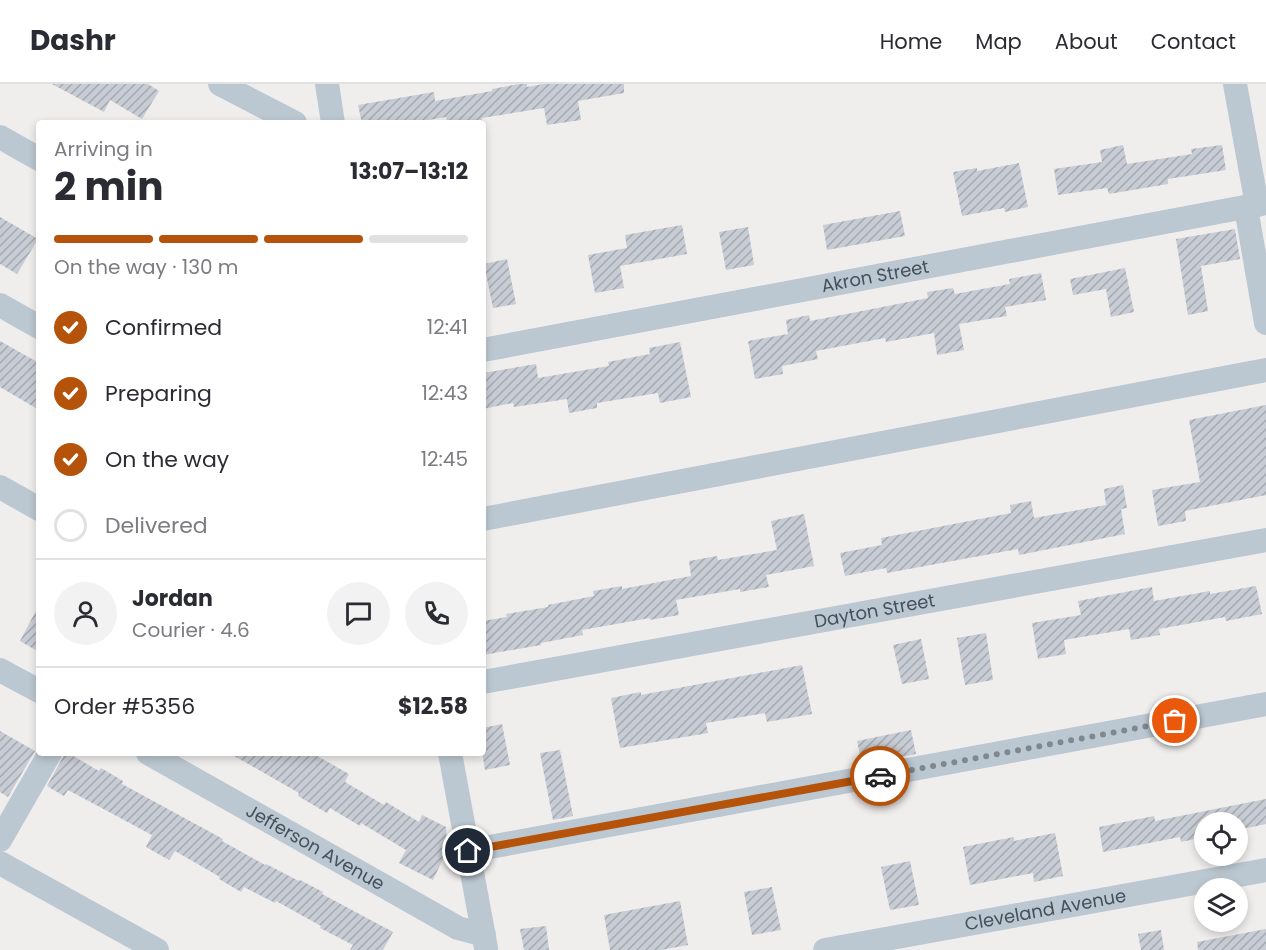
<!DOCTYPE html>
<html lang="en">
<head>
<meta charset="utf-8">
<style>
  :root { --surface:#fff; --page:#f2f2f3; --text:#2b2b33; --muted:#7c7c81; --line:#e1e1e2; --accent:#b45309 }
  body { margin:0; font-family:Poppins,sans-serif; background:var(--page); color:var(--text); height:100vh; display:flex; flex-direction:column; font-size:22px; white-space:nowrap }
  * { box-sizing:border-box; margin:0 }
  p { font-size:20px; color:var(--muted) }
  .icon { flex:none; width:33px; height:33px; fill:none; stroke:currentColor; stroke-width:2; stroke-linecap:round; stroke-linejoin:round }
  .map { position:relative; flex:1; overflow:hidden }
  .sheet { position:absolute; left:36px; top:36px; width:450px; height:636px; display:flex; flex-direction:column; background:var(--surface); border-radius:6px; box-shadow:0 3px 9px #0003 }
  .sheet>* { flex:none }
  .controls { position:absolute; left:1194px; top:728px; display:grid; gap:12px }
  .controls a { display:grid; place-items:center; width:54px; height:54px; border-radius:50%; background:var(--surface); box-shadow:0 3px 9px #0003; font-size:30px }
  .pin { position:absolute; display:grid; place-items:center; width:51px; height:51px; color:#fff; margin:-26px; border:3px solid #fff; border-radius:50%; box-shadow:0 2px 6px #0007 }
  .courier { position:absolute; display:grid; place-items:center; width:60px; height:60px; margin:-30px; border:4px solid #b45309; border-radius:50%; background:#fff; color:#222; box-shadow:0 2px 8px #0007 }
  .head em { font-style:normal; font-weight:700 }
  .head div { display:flex; flex-direction:column-reverse }
  .head { display:flex; align-items:center; justify-content:space-between; height:102px; padding:0 18px }
  h1 { font-size:39px; font-weight:700; line-height:45px }
  .bar { display:grid; grid-template-columns:repeat(4,1fr); gap:9px 6px; align-content:center; height:72px; padding:0 18px }
  .bar i { height:8px; border-radius:4px; background:var(--line) }
  .bar .active { background:var(--accent) }
  .bar p { grid-column:span 4 }
  .line { display:flex; align-items:center; gap:15px; padding:0 18px; border-top:2px solid var(--line) }
  .line div { flex:1 }
  .round { display:grid; place-items:center; flex:none; width:63px; height:63px; border-radius:32px; background:var(--page) }
  ol { padding:0 18px; list-style:none }
  li { display:flex; align-items:center; gap:18px; height:66px }
  li p { margin-inline-start:auto }
  li .icon { padding:6px; border-radius:50%; background:var(--accent); color:#fff; stroke-width:4 }
  li:last-child { color:var(--muted) }
  li i { width:33px; height:33px; border:3px solid var(--line); border-radius:50% }
  header { display:flex; align-items:center; gap:36px; box-sizing:border-box; height:84px; padding:0 30px; background:var(--surface); border-bottom:2px solid var(--line) }
  header strong { font-size:28px }
  nav { display:flex; gap:33px; margin-inline-start:auto; font-size:21px }
  .map>svg:first-child { display:block }
  .building { fill:url(#building-hatch) }
  .lines { fill:none; stroke-linecap:round; stroke-linejoin:round }
  .minor { stroke:#bcc8d1; stroke-width:24 }
  .done { stroke:#80888f; stroke-width:6; stroke-dasharray:0 10.8 }
  .route { stroke:#b45309; stroke-width:8 }
  .labels { text-anchor:middle; stroke-width:4.5; stroke-linejoin:round; paint-order:stroke }
  .street-label { font-size:18px; fill:#44515c; stroke:#fff }
</style>
</head>
<body>
<header>
<strong>Dashr</strong>
<nav><a>Home</a><a>Map</a><a>About</a><a>Contact</a></nav>
</header>
<div class="map">
<svg width="1266" height="866" viewBox="0 0 1266 866">
  <defs>
    <pattern id="building-hatch" width="6" height="6" patternUnits="userSpaceOnUse" patternTransform="scale(1.5)"><rect width="6" height="6" fill="#c8ccd4"/><path d="M-1 1l2-2M0 6l6-6M5 7l2-2" fill="none" stroke="#a4a8af"/></pattern>
  </defs>
  <rect width="100%" height="100%" fill="#f0eded"/>
  <g class="building">
    <polygon points="52,0 148,0 159,7 142,35 110,16 104,28"/>
    <polygon points="519,0 527,0 527,3 543,0 624,0 624,9 578,17 581,36 547,41 544,24 482,34 482,37 469,39 447,39 446,33 411,39 362,39 358,21 434,8 435,17 492,7 492,5"/>
    <polygon points="1123,61 1127,80 1192,70 1191,65 1222,61 1226,86 1168,95 1168,100 1109,110 1107,104 1058,111 1054,85 1102,78 1100,66"/>
    <polygon points="1019,79 1028,123 1005,128 1004,124 962,132 953,88 977,84 977,87"/>
    <polygon points="900,127 905,152 827,166 823,141"/>
    <polygon points="0,133 38,155 17,190 0,180"/>
    <polygon points="682,141 687,170 620,182 624,204 595,209 588,171 627,164 625,151"/>
    <polygon points="748,143 754,181 726,186 719,148"/>
    <polygon points="1235,145 1240,175 1201,182 1208,227 1188,231 1176,155"/>
    <polygon points="507,175 516,220 493,224 484,180"/>
    <polygon points="1125,184 1134,228 1111,233 1106,205 1073,211 1070,195"/>
    <polygon points="1041,189 1046,216 1005,223 1007,232 959,240 964,266 937,271 934,249 886,258 885,254 816,267 818,275 782,282 783,290 755,295 748,257 788,250 786,236 809,231 810,237 857,228 928,214 927,208 953,204 955,210 1010,200 1009,195"/>
    <polygon points="0,257 39,279 39,326 0,303"/>
    <polygon points="680,258 691,313 660,319 658,309 597,319 597,324 569,329 567,315 514,323 513,319 483,325 483,289 536,280 538,294 609,282 608,278 650,270 649,264"/>
    <polygon points="1266,321 1266,411 1185,427 1186,437 1158,442 1152,406 1200,398 1189,336"/>
    <polygon points="1123,401 1127,424 1121,425 1125,450 1019,471 1018,465 887,489 886,484 845,492 840,469 882,461 881,454 1011,429 1010,421 1031,417 1034,434 1106,421 1104,405"/>
    <polygon points="804,430 814,482 766,491 769,503 740,508 740,505 676,516 679,531 650,536 650,534 582,546 583,551 541,559 541,561 483,571 483,537 507,533 506,530 548,523 548,521 594,512 593,507 622,502 622,505 691,492 689,477 717,472 718,476 777,466 771,437"/>
    <polygon points="1256,502 1262,530 1226,537 1225,533 1159,545 1160,551 1131,556 1129,545 1064,556 1066,570 1038,575 1032,539 1081,531 1078,517 1152,503 1154,517 1210,507 1210,510"/>
    <polygon points="39,521 39,568 20,557"/>
    <polygon points="986,549 993,596 965,601 957,554"/>
    <polygon points="921,555 929,595 902,600 893,561"/>
    <polygon points="802,581 812,630 767,638 765,629 706,639 708,649 620,664 611,614 641,608 641,611"/>
    <polygon points="502,640 510,681 485,686 483,674 483,644"/>
    <polygon points="911,646 916,670 862,680 857,657"/>
    <polygon points="0,647 35,667 8,713 0,708"/>
    <polygon points="560,666 573,732 553,736 540,669"/>
    <polygon points="65,669 68,669 99,687 101,684 123,697 122,700 223,755 222,757 265,781 266,780 299,797 300,796 323,808 322,810 393,848 383,866 350,866 353,861 320,844 321,842 276,817 275,819 244,803 241,808 219,795 220,793 175,767 169,776 146,763 152,751 68,706 64,712 47,702"/>
    <polygon points="229,669 312,669 349,690 345,698 384,721 386,718 419,738 422,731 446,743 447,767 433,796 399,779 406,766 361,739 360,742 330,724 327,729 298,712 299,709"/>
    <polygon points="1266,715 1266,740 1238,746 1238,738 1204,738 1204,753 1181,758 1180,753 1103,768 1099,743 1154,732 1155,737"/>
    <polygon points="1055,749 1063,792 1034,798 1033,789 970,801 963,763 1014,753 1014,757"/>
    <polygon points="910,777 919,821 890,826 881,783"/>
    <polygon points="772,803 781,846 752,851 744,808"/>
    <polygon points="680,817 688,861 661,866 610,866 604,831"/>
    <polygon points="546,842 549,866 524,866 520,845"/>
    <polygon points="1266,845 1266,866 1198,866 1197,858"/>
    <polygon points="1161,846 1164,866 1141,866 1138,850"/>
  </g>
  <g class="lines">
    <g class="minor">
      <polyline points="220,0 295,39"/>
      <polyline points="327,0 333,39"/>
      <polyline points="1235,0 1257,121"/>
      <polyline points="0,53 39,75"/>
      <polyline points="1246,124 1266,239"/>
      <polyline points="0,221 39,243"/>
      <path id="s1" d="M483,266l783,-147"/>
      <polyline points="0,403 39,425"/>
      <polyline points="483,435 1266,286"/>
      <polyline points="0,586 39,607"/>
      <path id="s2" d="M483,598l783,-142"/>
      <path id="s3" d="M148,669l310,175 26,7"/>
      <polyline points="450,669 486,864"/>
      <polyline points="0,756 50,669"/>
      <polyline points="468,767 1266,620"/>
      <polyline points="0,779 157,866"/>
      <path id="s4" d="M825,866l441,-80"/>
    </g>
  </g>
  <g class="lines">
    <polyline class="done" points="880,692 1175,637"/>
    <polyline class="route" points="468,767 880,692"/>
  </g>
  <g class="labels">
    <g class="street-label">
      <text dy="6" stroke="none"><textPath href="#s1" startOffset="399">Akron Street</textPath></text>
      <text dy="6" stroke="none"><textPath href="#s2" startOffset="398">Dayton Street</textPath></text>
      <text dy="6" stroke="none"><textPath href="#s3" startOffset="192">Jefferson Avenue</textPath></text>
      <text dy="6" stroke="none"><textPath href="#s4" startOffset="224">Cleveland Avenue</textPath></text>
    </g>
  </g>
</svg>
<div class="controls">
<a><svg class="icon" aria-label="locate" viewBox="0 0 24 24"><circle cx="12" cy="12" r="6"/><path d="M12 2v4M12 18v4M2 12h4M18 12h4"/></svg></a>
<a><svg class="icon" aria-label="layers" viewBox="0 0 24 24"><path d="M12 4l9 5-9 5-9-5zM3 14l9 5 9-5"/></svg></a>
</div>
<div class="pin" style="left:1175px;top:637px;background:#ea580c"><svg class="icon" aria-label="bag" viewBox="0 0 24 24"><path d="M5 8h14l-1 12H6zM9 8a3 3 0 0 1 6 0"/></svg></div>
<div class="pin" style="left:468px;top:767px;background:#1f2937"><svg class="icon" aria-label="home" viewBox="0 0 24 24"><path d="M3 11l9-7 9 7M6 9v11h12V9"/></svg></div>
<div class="courier" style="left:880px;top:692px"><svg class="icon" aria-label="car" viewBox="0 0 24 24"><path d="M5 17H2v-5l4-1 3-4h7l3 4 3 1v5h-3M9 17h6M6 11h13"/><circle cx="7" cy="17" r="2"/><circle cx="17" cy="17" r="2"/></svg></div>
<section class="sheet">
<div class="head"><div><h1>2 min</h1><p>Arriving in</p></div><em>13:07–13:12</em></div>
<div class="bar"><i class="active"></i><i class="active"></i><i class="active"></i><i></i><p>On the way · 130 m</p></div>
<ol>
<li><svg class="icon" aria-label="check" viewBox="0 0 24 24"><path d="M5 12l5 5 9-10"/></svg>Confirmed<p>12:41</p></li>
<li><svg class="icon" aria-label="check" viewBox="0 0 24 24"><path d="M5 12l5 5 9-10"/></svg>Preparing<p>12:43</p></li>
<li><svg class="icon" aria-label="check" viewBox="0 0 24 24"><path d="M5 12l5 5 9-10"/></svg>On the way<p>12:45</p></li>
<li><i></i>Delivered</li>
</ol>
<div class="line" style="height:108px"><a class="round"><svg class="icon" aria-label="person" viewBox="0 0 24 24"><circle cx="12" cy="8" r="4"/><path d="M4 21q1-7 8-7t8 7"/></svg></a><div><b>Jordan</b><p>Courier · 4.6</p></div><a class="round"><svg class="icon" aria-label="chat" viewBox="0 0 24 24"><path d="M4 5h16v11H9l-5 4z"/></svg></a><a class="round"><svg class="icon" aria-label="phone" viewBox="0 0 24 24"><path d="M5 4h4l2 5-3 2q2 4 5 5l2-3 5 2v4C11 20 4 13 5 4z"/></svg></a></div>
<div class="line" style="height:78px"><div>Order #5356</div><b>$12.58</b></div>
</section>
</div>
</body>
</html>
